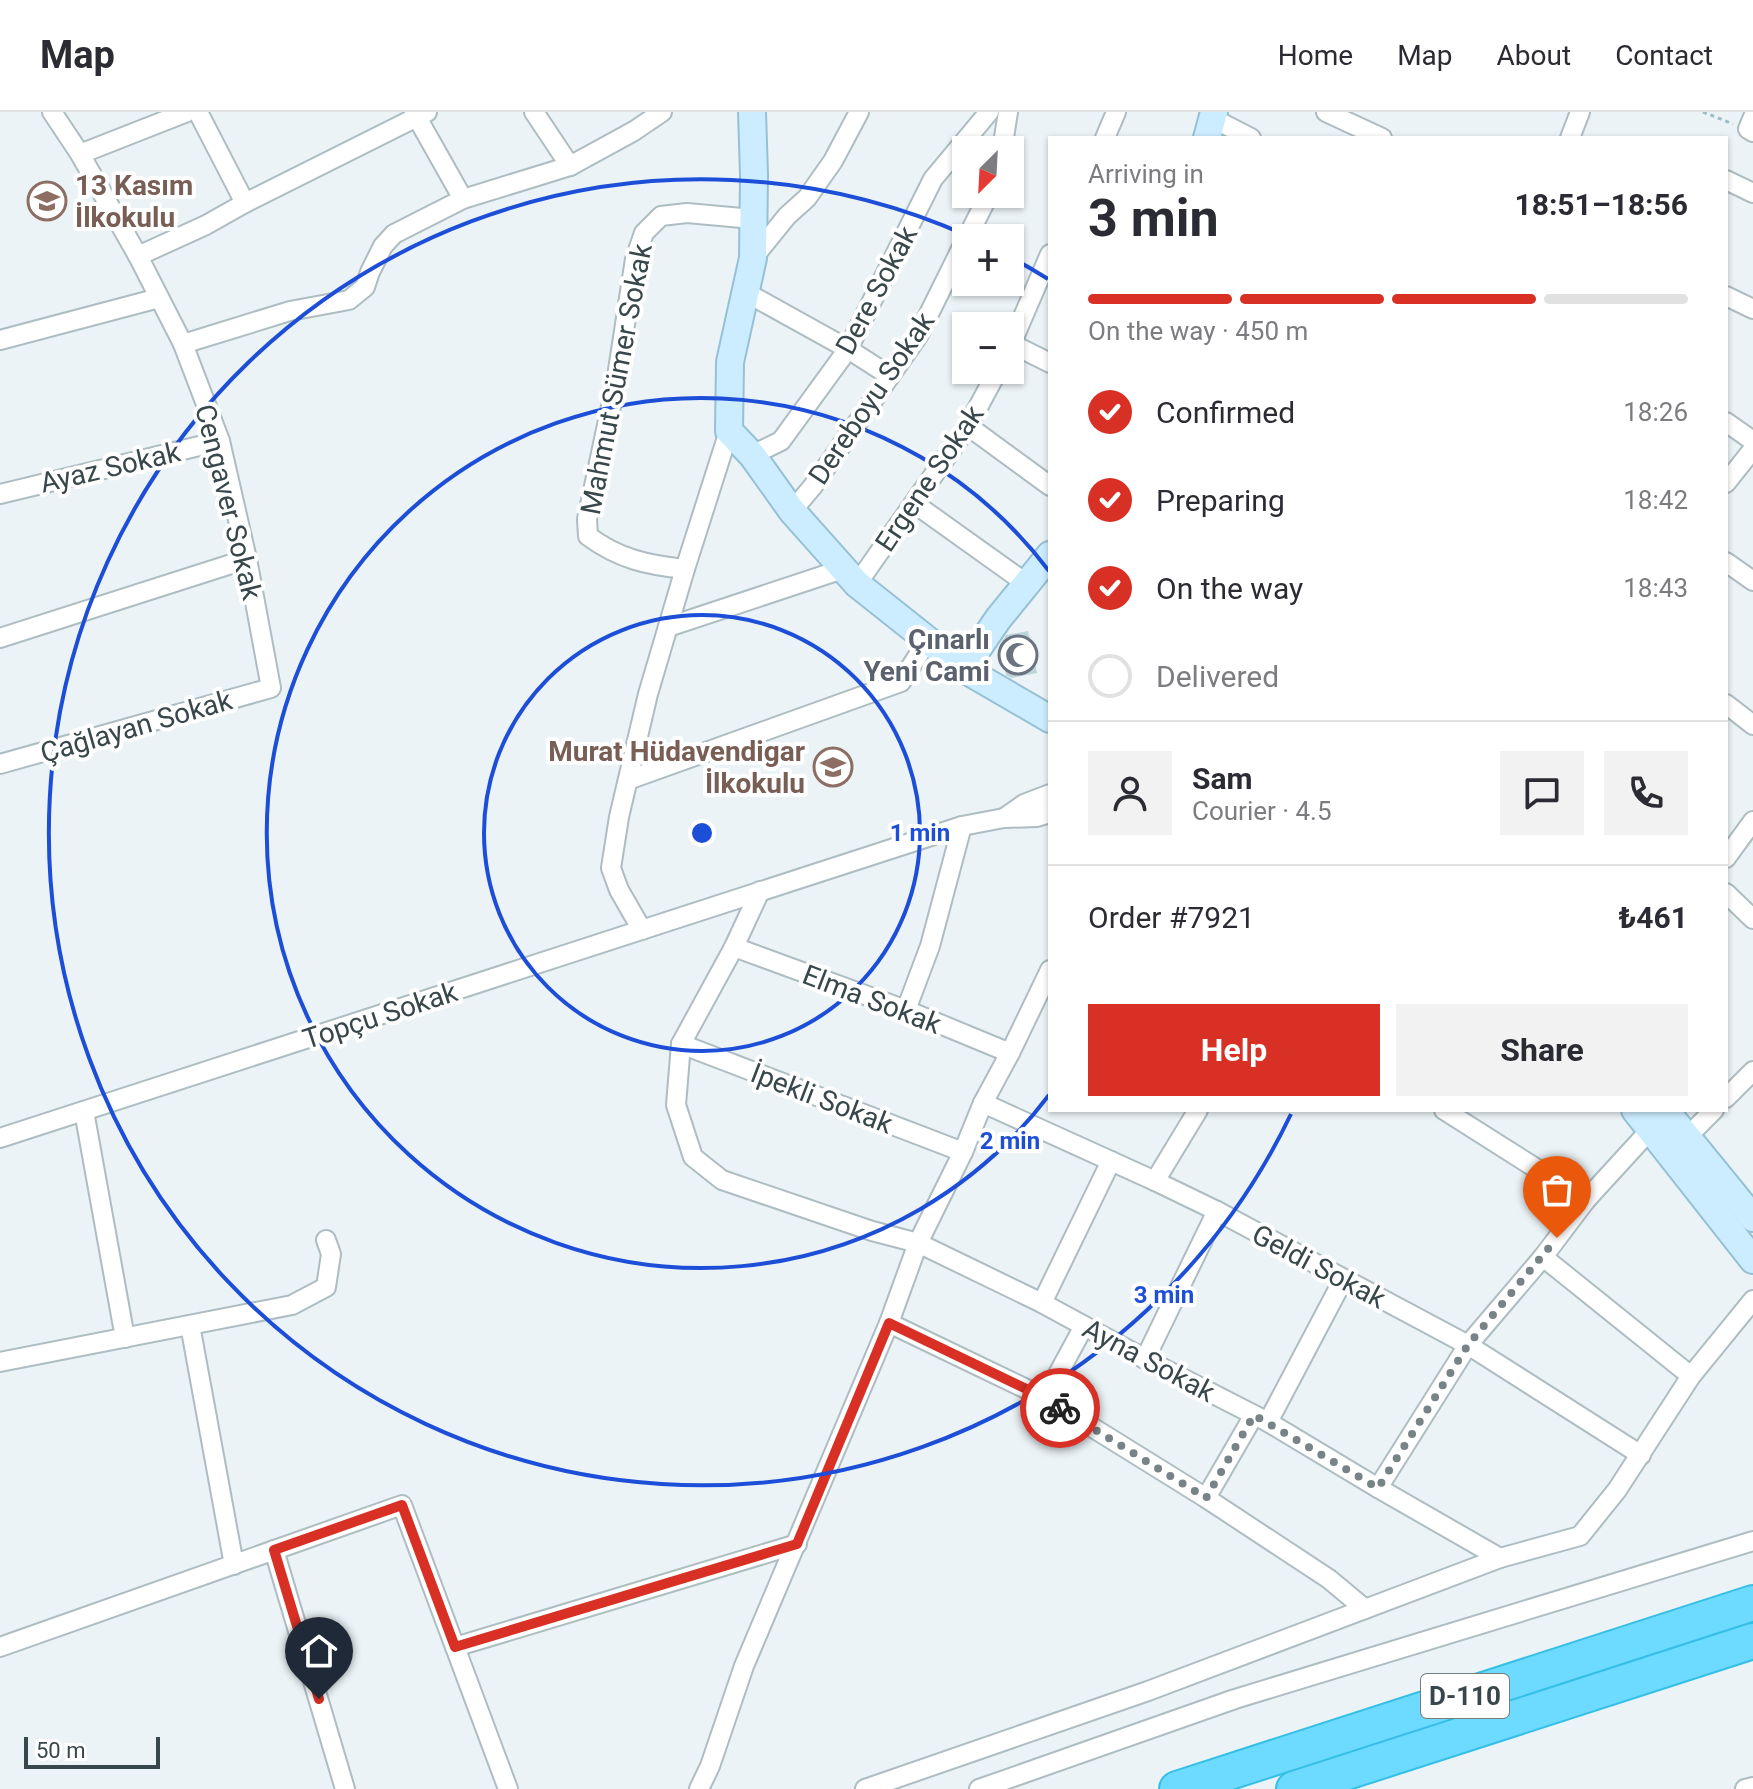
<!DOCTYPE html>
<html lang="en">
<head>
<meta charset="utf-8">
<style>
  :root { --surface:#fff; --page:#f2f2f3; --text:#2b2b33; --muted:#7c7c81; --line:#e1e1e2; --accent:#d93025 }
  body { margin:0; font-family:Roboto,sans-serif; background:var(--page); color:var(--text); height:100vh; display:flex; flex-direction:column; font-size:30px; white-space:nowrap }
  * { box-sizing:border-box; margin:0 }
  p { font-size:26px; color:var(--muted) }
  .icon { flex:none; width:44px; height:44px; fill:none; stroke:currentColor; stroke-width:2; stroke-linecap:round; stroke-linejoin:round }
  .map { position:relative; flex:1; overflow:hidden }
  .side { position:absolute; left:1048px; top:24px; width:680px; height:976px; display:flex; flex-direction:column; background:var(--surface); border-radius:0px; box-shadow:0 2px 6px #0004 }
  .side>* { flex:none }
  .needle { width:52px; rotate:204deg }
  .fabs { position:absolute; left:952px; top:24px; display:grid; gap:16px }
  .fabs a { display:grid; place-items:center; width:72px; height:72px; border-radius:0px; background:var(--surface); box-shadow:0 2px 6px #0004; font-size:40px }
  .scale { position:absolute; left:24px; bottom:20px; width:136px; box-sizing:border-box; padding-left:8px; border:4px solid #38474b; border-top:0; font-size:22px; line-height:28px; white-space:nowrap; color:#38474b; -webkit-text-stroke:6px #fff; paint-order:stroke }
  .pin { position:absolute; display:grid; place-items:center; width:68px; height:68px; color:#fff; margin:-82px -34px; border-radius:50% 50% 50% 0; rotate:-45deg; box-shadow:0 0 8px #0007 }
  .pin .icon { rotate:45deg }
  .courier { position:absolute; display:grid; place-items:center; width:80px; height:80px; margin:-40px; border:6px solid #d93025; border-radius:50%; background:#fff; color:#222; box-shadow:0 2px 10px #0007 }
  .overview em { font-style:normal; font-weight:700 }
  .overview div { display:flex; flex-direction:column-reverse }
  .overview { display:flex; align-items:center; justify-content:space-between; height:136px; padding:0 40px }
  h1 { font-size:52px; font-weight:700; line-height:60px }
  .bar { display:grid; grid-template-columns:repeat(4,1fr); gap:12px 8px; align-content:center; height:96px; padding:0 40px }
  .bar i { height:10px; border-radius:6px; background:var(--line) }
  .bar .selected { background:var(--accent) }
  .bar p { grid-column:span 4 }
  .line { display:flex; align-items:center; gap:20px; padding:0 40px; border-top:2px solid var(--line) }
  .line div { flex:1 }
  .round { display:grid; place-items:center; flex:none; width:84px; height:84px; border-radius:0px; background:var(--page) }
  ol { padding:0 40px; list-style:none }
  li { display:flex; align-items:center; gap:24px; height:88px }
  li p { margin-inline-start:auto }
  li .icon { padding:8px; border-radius:50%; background:var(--accent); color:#fff; stroke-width:4 }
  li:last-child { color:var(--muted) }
  li i { width:44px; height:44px; border:4px solid var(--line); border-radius:50% }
  .action { display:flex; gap:16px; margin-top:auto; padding:16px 40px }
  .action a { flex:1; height:92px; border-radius:0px; background:var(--accent); color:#fff; font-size:32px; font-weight:700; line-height:92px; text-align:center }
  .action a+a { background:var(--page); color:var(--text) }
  header { display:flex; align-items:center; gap:48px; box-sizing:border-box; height:112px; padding:0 40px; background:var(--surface); border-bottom:2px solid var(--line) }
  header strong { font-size:38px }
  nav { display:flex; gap:44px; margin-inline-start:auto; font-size:28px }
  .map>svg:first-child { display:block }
  .building { fill:#bfd4d8 }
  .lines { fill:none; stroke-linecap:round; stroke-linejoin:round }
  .street-casing { stroke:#adbdc2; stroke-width:22 }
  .secondary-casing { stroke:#96c0d5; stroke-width:30 }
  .highway-casing { stroke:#35bfe6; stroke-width:38 }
  .path { stroke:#9dbcc5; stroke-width:3; stroke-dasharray:4 4; stroke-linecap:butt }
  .street { stroke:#fff; stroke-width:18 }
  .secondary { stroke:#ccedff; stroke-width:26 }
  .highway { stroke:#6ddaff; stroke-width:34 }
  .done { stroke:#778387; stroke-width:8; stroke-dasharray:0 14.4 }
  .route { stroke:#d93025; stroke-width:10 }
  .ring { fill:none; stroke:#1d4ed8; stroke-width:4 }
  .labels { text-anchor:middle; stroke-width:8; stroke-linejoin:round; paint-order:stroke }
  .shield { fill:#fff; stroke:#747e81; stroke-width:2 }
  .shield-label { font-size:26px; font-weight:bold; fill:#38474b }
  .education-label { font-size:28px; font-weight:bold; fill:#785e54; stroke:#fff; text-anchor:start }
  .street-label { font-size:28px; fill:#38474b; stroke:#fff }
  .worship-label { font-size:28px; font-weight:bold; fill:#5b616d; stroke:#fff; text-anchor:end }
  .centre { fill:#1d4ed8; stroke:#fff; stroke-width:4 }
  .ring-label { font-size:24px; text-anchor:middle; font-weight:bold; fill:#1d4ed8; stroke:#fff; stroke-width:8; stroke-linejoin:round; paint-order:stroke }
</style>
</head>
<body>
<header>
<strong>Map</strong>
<nav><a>Home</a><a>Map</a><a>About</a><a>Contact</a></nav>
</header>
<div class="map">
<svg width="1753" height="1677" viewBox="0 0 1753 1677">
  <rect width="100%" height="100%" fill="#ebf3f6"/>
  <polygon class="building" points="1028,519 1037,561 1011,566 1006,563 1000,533 1006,523"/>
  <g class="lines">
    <g class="street-casing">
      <g id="street">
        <polyline points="198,0 245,91"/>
        <polyline points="414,0 463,87"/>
        <polyline points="534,0 570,54"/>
        <polyline points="1326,0 1382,26"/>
        <polyline points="1753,5 1748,17 1753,20"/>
        <polyline points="1212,6 1251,26"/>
        <polyline points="1105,26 1116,0"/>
        <polyline points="1570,26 1580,0"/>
        <polyline points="1002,38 1008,0"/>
        <polyline points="80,42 187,0"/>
        <polyline points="1726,68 1753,81"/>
        <polyline points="967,126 989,82"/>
        <polyline points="138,144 206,113 245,91 427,0"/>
        <polyline points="753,146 787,104 807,86 833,49 859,0"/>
        <polyline points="747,181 848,237 890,264"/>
        <polyline points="1726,184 1753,197"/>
        <polyline points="0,228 159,186"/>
        <polyline points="183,232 290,199 349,188 365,175 370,160 383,134 394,122 463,87 570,54 634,19 662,0"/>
        <polyline points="1012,232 1050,251"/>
        <polyline points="1010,235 1050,142"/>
        <polyline points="1726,310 1753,329"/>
        <polyline points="968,314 1050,374"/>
        <path d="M729,319l-44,138c-38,-4 -66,-10 -97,-33l-1,-17 29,-136 19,-124 9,-26 17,-17 26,-3 66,6"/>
        <polyline points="752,343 781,329 848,237 933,67 989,0"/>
        <polyline points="1726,371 1753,337"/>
        <polyline points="0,382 220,329"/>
        <polyline points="915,392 1027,472"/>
        <polyline points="792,399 813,374 918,224 966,127"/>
        <polyline points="1726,450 1753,469"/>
        <polyline points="857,472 968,314 998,258"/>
        <polyline points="668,515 843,457"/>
        <polyline points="0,526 247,447"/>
        <polyline points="1726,592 1753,613"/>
        <polyline points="0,652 271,576 247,447 220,329 183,232 138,144 80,42 52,0"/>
        <polyline points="628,668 901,570 928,528"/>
        <polyline points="1004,706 1024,692 1050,682"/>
        <polyline points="1726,746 1753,709"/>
        <polyline points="760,779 734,835 681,932 676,993 693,1045 722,1068 872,1119 918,1131 1042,1191 1145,1247 1268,1310 1378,1376 1500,1446"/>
        <polyline points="1726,781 1753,807"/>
        <polyline points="642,818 619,778 611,756 619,705 648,582 685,457"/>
        <polyline points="734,835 906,898 1010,941"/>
        <polyline points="906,898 930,834 962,714"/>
        <polyline points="681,932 963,1040"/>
        <polyline points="1726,986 1753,959"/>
        <polyline points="983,991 1155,1069 1217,1099 1468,1233 1641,1343"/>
        <polyline points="1444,998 1586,1088"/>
        <polyline points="84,999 125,1226"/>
        <polyline points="1687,1025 1714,998"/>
        <polyline points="0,1026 962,714 1004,706 1037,705 1050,701"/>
        <polyline points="1155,1069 1198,998"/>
        <polyline points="1543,1145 1691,1264"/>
        <polyline points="1042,1191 1111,1049"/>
        <polyline points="889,1211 1045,1286 1206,1386 1329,1467 1365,1497"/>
        <polyline points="190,1213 234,1453"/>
        <polyline points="1145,1247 1217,1099"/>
        <polyline points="0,1250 292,1193 326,1175 331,1142 326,1128"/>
        <polyline points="1045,1286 1084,1214"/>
        <polyline points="1268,1310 1343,1168"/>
        <polyline points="1378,1376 1468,1233 1543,1145 1586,1088 1651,1017"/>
        <polyline points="1206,1386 1254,1303"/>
        <polyline points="274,1438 345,1677"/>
        <polyline points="0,1535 402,1393 508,1677"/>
        <polyline points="455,1535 797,1432"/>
        <polyline points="699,1677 710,1654 744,1554 889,1211 918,1131 963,1040 983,991 1010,941 1050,858"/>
        <polyline points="865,1677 1148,1579 1500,1446 1580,1424 1617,1378 1691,1264 1753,1188"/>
        <polyline points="979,1677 1235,1587 1753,1429"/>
        <polyline points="1745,1677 1753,1675"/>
      </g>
    </g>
    <g class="secondary-casing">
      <g id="secondary">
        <polyline points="752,0 754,62 753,146 730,250 729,319 752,343 792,399 857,472 964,557 1050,607"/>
        <polyline points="1207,26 1214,0"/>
        <polyline points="964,557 998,507 1050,443"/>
        <polyline points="1635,998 1753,1148"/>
        <polyline points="1665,998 1753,1106"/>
      </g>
    </g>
    <g class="highway-casing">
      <g id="highway">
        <polyline points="1177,1677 1753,1491"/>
        <polyline points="1294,1677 1753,1529"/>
      </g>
    </g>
    <polyline class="path" points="1703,0 1733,12"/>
    <use href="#street" class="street"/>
    <use href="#secondary" class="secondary"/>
    <use href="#highway" class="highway"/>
  </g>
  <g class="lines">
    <polyline class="done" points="1060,1296 1206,1386 1254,1303 1378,1376 1468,1233 1557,1126"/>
    <polyline class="route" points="319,1587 274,1438 402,1393 455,1535 797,1432 889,1211 1045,1286 1060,1296"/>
  </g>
  <g class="ring">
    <circle cx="702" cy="721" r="218"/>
    <path d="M1049 983A435 435 0 1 1 1049 459"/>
    <path d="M1291 1002A653 653 0 1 1 968 124M1014 147A653 653 0 0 1 1048 167"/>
  </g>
  <defs>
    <g id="school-ring" transform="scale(2)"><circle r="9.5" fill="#fff" stroke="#8d6e63" stroke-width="1.5"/><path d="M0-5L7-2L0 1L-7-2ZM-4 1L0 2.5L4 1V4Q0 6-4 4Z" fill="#8d6e63"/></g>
    <g id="mosque-ring" transform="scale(2)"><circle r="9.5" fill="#fff" stroke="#6b7280" stroke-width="1.5"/><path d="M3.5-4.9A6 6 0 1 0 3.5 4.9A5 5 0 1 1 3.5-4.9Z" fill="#6b7280"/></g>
  </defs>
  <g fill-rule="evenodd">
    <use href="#school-ring" x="47" y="89"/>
    <use href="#mosque-ring" x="1018" y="543"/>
    <use href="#school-ring" x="833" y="655"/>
  </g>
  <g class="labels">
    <rect class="shield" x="1421" y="1562" width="88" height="44" rx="6"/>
    <g class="shield-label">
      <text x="1465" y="1593">D-110</text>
    </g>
    <g class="education-label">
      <text x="75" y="83">13 Kasım<tspan x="75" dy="32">İlkokulu</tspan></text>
      <text x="805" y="649" text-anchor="end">Murat Hüdavendigar<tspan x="805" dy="32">İlkokulu</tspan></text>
    </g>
    <g class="street-label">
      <text transform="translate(876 178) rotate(-62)" y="10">Dere Sokak</text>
      <text transform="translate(616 267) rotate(-79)" y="10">Mahmut Sümer Sokak</text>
      <text transform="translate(871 286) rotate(-56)" y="10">Dereboyu Sokak</text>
      <text transform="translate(110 355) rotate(-13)" y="10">Ayaz Sokak</text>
      <text transform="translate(929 366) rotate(-56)" y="10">Ergene Sokak</text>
      <text transform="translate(229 390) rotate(76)" y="10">Cengaver Sokak</text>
      <text transform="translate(136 614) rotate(-16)" y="10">Çağlayan Sokak</text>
      <text transform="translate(872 887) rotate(21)" y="10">Elma Sokak</text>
      <text transform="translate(380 903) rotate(-18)" y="10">Topçu Sokak</text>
      <text transform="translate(822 986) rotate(21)" y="10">İpekli Sokak</text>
      <text transform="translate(1319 1154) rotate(28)" y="10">Geldi Sokak</text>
      <text transform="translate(1149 1248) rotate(28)" y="10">Ayna Sokak</text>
    </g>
    <g class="worship-label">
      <text x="990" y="537">Çınarlı<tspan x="990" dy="32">Yeni Cami</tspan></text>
    </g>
  </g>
  <circle cx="702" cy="721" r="12" class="centre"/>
  <g class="ring-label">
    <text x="920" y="729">1 min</text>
    <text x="1010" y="1037">2 min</text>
    <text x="1164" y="1191">3 min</text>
  </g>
</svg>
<div class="fabs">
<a><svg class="needle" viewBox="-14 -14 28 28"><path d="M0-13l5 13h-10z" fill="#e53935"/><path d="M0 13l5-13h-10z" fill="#7c7c81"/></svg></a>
<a>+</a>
<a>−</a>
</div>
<div class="scale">50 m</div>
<div class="pin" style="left:1557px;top:1126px;background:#ea580c"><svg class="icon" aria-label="bag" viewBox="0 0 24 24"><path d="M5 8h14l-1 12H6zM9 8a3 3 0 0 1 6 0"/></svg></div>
<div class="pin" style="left:319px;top:1587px;background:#1f2937"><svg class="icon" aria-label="home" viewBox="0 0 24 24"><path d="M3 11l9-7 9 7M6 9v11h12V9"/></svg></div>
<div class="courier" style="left:1060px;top:1296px"><svg class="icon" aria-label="bike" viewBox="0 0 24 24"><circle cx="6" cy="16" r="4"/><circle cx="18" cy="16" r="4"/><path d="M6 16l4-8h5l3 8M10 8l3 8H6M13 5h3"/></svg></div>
<section class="side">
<div class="overview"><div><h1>3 min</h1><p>Arriving in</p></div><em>18:51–18:56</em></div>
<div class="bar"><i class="selected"></i><i class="selected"></i><i class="selected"></i><i></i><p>On the way · 450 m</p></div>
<ol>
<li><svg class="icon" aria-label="check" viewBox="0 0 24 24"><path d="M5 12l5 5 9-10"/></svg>Confirmed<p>18:26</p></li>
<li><svg class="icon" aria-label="check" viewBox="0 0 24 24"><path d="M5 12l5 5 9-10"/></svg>Preparing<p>18:42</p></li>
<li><svg class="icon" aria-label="check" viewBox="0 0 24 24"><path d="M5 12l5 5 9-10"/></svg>On the way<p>18:43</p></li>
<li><i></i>Delivered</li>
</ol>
<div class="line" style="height:144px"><a class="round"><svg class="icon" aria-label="person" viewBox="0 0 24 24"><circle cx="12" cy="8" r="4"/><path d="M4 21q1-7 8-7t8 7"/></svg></a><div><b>Sam</b><p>Courier · 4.5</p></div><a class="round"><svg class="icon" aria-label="chat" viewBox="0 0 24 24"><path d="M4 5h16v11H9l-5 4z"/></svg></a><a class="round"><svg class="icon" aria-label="phone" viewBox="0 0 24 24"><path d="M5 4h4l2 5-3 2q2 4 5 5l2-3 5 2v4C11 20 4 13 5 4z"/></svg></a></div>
<div class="line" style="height:104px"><div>Order #7921</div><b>₺461</b></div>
<div class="action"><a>Help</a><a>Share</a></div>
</section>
</div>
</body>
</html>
